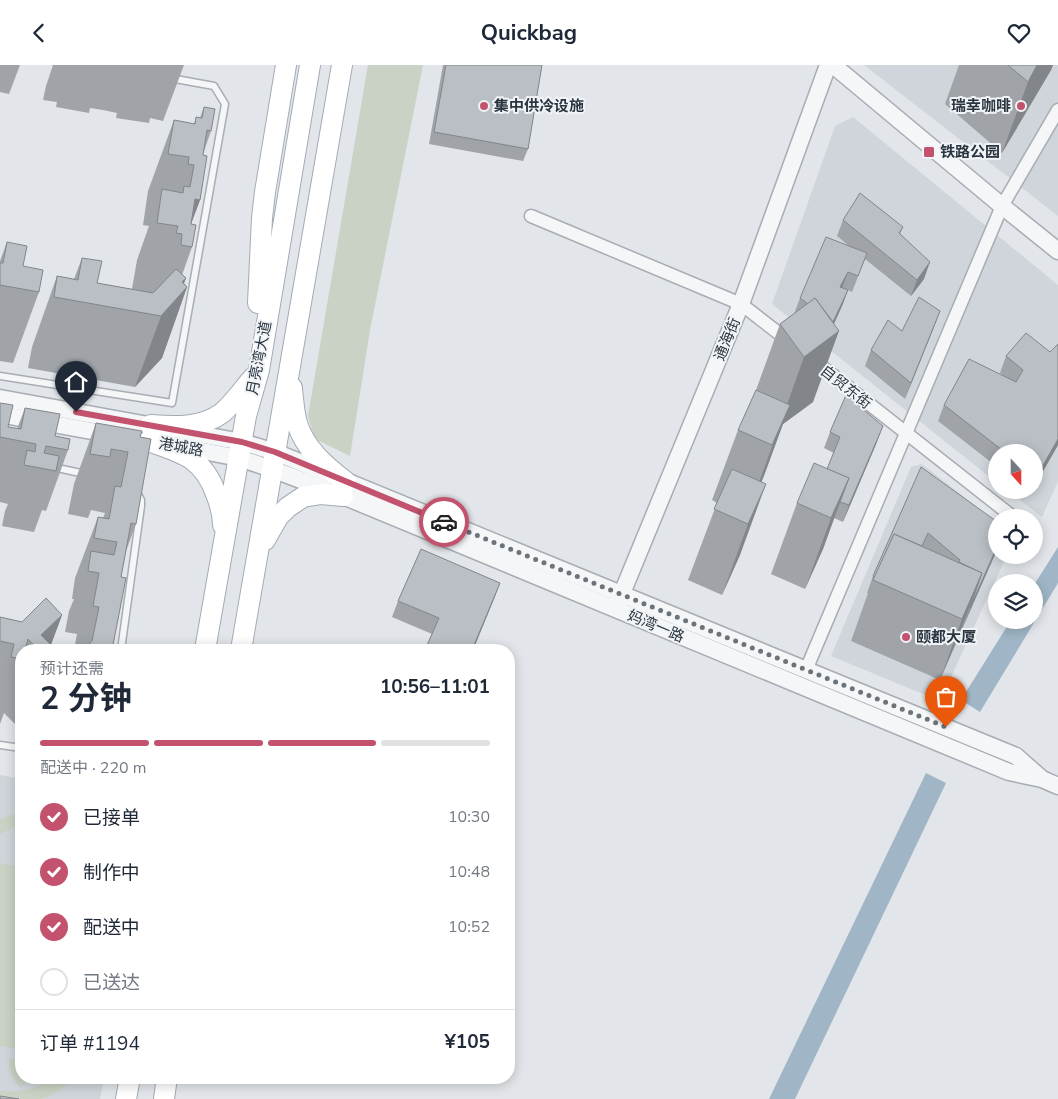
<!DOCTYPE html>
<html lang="zh">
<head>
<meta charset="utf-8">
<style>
  :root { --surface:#fff; --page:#f2f2f3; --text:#1f2937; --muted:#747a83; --line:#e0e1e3; --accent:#c3526e }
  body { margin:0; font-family:"Nunito Sans","Noto Sans SC",sans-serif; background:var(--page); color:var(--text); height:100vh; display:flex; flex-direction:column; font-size:19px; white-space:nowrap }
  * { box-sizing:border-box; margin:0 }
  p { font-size:16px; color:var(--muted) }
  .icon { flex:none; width:28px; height:28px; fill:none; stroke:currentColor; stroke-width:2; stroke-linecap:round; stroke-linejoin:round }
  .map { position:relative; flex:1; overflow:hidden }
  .sheet { position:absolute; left:15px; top:579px; width:500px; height:440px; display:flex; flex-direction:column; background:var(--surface); border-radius:20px; box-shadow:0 2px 12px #0003 }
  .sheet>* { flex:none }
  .needle { width:32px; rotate:159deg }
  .buttons { position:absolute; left:988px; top:379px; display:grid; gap:10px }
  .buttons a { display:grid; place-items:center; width:55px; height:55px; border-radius:50%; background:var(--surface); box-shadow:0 2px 12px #0003; font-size:25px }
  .pin { position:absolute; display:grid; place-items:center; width:42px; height:42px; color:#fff; margin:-51px -21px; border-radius:50% 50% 50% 0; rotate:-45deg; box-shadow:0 0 5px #0007 }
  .pin .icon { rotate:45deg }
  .courier { position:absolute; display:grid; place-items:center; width:50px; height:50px; margin:-25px; border:4px solid #c3526e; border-radius:50%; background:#fff; color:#222; box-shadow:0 1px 6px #0007 }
  .head em { font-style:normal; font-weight:700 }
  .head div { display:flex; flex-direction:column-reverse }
  .head { display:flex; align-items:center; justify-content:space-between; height:85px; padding:0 25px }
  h1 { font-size:32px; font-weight:700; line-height:38px }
  .bar { display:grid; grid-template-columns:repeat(4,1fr); gap:8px 5px; align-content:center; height:60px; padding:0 25px }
  .bar i { height:6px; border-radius:4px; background:var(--line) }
  .bar .current { background:var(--accent) }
  .bar p { grid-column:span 4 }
  .line { display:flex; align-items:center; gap:12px; padding:0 25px; border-top:1px solid var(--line) }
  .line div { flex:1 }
  ol { padding:0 25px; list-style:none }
  li { display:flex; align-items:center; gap:15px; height:55px }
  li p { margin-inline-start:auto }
  li .icon { padding:5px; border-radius:50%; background:var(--accent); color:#fff; stroke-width:4 }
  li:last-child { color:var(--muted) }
  li i { width:28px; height:28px; border:2px solid var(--line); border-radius:50% }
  header { display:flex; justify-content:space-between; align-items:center; height:65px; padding:0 25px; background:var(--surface); font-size:22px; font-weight:700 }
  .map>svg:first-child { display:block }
  .built { fill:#d0d5db }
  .green { fill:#c9d2c4 }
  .water { fill:#a0b6c6 }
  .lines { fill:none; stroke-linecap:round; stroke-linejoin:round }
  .service-casing { stroke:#a7adb3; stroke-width:9 }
  .minor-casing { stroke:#a7adb3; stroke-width:15 }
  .tertiary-casing { stroke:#a7adb3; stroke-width:19 }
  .primary-casing { stroke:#a2abb4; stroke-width:22 }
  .service { stroke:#f4f6f8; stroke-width:6 }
  .minor { stroke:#f4f6f8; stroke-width:12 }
  .tertiary { stroke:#f4f6f8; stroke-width:16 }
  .primary { stroke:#fff; stroke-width:20 }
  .wall { fill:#a0a4a9 }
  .shaded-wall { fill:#82868a }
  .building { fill:#babfc5; stroke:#82868a }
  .done { stroke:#6b737b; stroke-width:5; stroke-dasharray:0 9 }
  .route { stroke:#c3526e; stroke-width:6 }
  .poi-dot { fill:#c3526e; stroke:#f1f4f7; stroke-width:2 }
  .labels { text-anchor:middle; stroke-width:4; stroke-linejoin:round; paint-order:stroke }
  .poi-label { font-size:15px; font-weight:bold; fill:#2b3540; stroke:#f1f4f7; text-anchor:start }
  .street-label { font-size:15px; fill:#2b3540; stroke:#f1f4f7 }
</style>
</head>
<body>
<header><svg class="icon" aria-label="back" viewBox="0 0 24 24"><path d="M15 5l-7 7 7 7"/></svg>Quickbag<svg class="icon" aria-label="heart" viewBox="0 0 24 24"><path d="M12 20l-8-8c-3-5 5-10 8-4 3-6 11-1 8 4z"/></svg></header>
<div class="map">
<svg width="1058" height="1034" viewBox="0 0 1058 1034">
  <rect width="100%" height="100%" fill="#e2e5e9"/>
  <g class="built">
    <polygon points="864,0 1058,0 1058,151"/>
    <polygon points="853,52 1058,220 1058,416 1042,452 1007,425 1034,425 1034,388 996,388 996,417 772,239 835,61"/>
    <polygon points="922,399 996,457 996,490 1007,490 940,636 831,591 911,402"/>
    <polygon points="0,710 21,714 21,1012 104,1013 100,1034 0,1034"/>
  </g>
  <g class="green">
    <polygon points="368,0 423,0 370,265 350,391 315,374 308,351"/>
    <polygon points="21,747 21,761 15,762 0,769 0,754"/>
    <polygon points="0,798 21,802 21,984 0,981"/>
    <path d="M9,993l12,2v17l9,1 -9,10c-9,-8 -13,-18 -12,-30z"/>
    <path d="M54,1013h20c-9,8 -21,19 -34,21 -13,0 -27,0 -40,0v-8c20,2 37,-2 54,-13z"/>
  </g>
  <g class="water">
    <polygon points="1058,482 1058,518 980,647 961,635 1011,555 1034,555 1034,520"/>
    <polygon points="926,708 946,718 795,1034 769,1034"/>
  </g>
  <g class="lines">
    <g class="service-casing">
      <g id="service">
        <polyline points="0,311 172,338 225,39 214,21 170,13"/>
        <polyline points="53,402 85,409"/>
        <polyline points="121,585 141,441 141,435 137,427"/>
        <polyline points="0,680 21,683"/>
      </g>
    </g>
    <g class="minor-casing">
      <g id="minor">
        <polyline points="531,151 741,239 790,277"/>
        <polyline points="812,294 1013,452"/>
        <polyline points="806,605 1002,141 1058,45"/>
      </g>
    </g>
    <g class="tertiary-casing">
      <g id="tertiary">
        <polyline points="833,0 1002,141 1058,186"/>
        <polyline points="0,333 242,377 275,387 1016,691 1042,714"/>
        <polyline points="0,349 113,370"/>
        <polyline points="172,380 239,393 272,404 343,431 1009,707 1042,714 1058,721"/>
        <polyline points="618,538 741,239 828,0"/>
      </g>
    </g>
    <g class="primary-casing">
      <g id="primary">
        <polyline points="258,238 262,153 265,127 286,0"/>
        <path d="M292,323c1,12 2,24 5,35 8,26 28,43 49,59"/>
        <path d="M151,360c24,2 51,3 71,-12 12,-10 21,-24 31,-35"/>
        <path d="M148,376c34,12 55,16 68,53 4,10 7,21 7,31"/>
        <polyline points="265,475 278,452 288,442 303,432 321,429 343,431"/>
        <polyline points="205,585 246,351 259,305 310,0"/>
        <polyline points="241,585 342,0"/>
        <polyline points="126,1034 130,1012"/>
        <polyline points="164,1034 167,1012"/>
      </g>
    </g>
    <use href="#service" class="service"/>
    <use href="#minor" class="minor"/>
    <use href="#tertiary" class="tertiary"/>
    <use href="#primary" class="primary"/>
  </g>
  <g class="wall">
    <polygon points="0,0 20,0 9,29 0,27"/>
    <polygon points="53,0 184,0 163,56 150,53 149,58 116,53 117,48 103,45 90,43 89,48 56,42 57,37 43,35 46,21"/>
    <polygon points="443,0 542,0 528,84 523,96 429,79"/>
    <polygon points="959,0 1053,0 1051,5 1002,88 945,39"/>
    <polygon points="204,42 211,66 203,89 200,135 191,159 192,182 182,210 186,213 184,218 187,222 162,293 135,322 28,303 32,282 57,211 74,214 82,193 97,218 132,224 137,195 149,161 143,160 148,126 174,55 194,59 196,52 200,53"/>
    <polygon points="843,155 903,162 900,169 924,214 911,231 865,194 852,227 848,225 842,241 834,259 813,337 783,359 761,417 740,490 722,530 688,515 717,438 712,435 738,365 756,325 780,259 794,249 800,233 849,181 837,171"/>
    <polygon points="7,177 39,227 13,298 0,296 0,196"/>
    <polygon points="940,246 934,262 905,334 865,301 871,285 902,266"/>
    <polygon points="1058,279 1058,380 1034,422 1034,388 996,388 996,401 938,356 944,340 1006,313 1000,308 1006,291 1050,287"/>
    <polygon points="25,343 55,371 68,385 46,446 42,445 34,467 2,461 5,446 8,439 0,437 0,372 8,362 17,364"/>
    <polygon points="96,358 140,372 136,459 126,486 121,512 112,585 74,585 77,569 65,567 69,546 74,534 72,534 75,513 98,452 103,453 105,448 91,445 88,453 68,449 74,419"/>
    <polygon points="830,367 877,377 843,457 834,453 823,484 805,524 771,509 797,438 827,404 834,388 824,383"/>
    <polygon points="921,402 996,487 940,615 851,576 868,528 867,528 873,511"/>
    <polygon points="500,518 494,534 473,585 425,585 432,569 392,552 398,536"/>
    <polygon points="62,550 49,585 21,585 21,655 16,660 4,648 0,659 0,552 22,557"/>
  </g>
  <g class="shaded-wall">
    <polygon points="1037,0 1053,0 1051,5 1002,88 1028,17"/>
    <polygon points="195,134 200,135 183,180"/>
    <polygon points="930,197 924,214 911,231 917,215"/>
    <polygon points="848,207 842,223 840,222"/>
    <polygon points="186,213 179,231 187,222 162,293 135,322 161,251 182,217"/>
    <polygon points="848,225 842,241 827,274 833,257"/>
    <polygon points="940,246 934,262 905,334 911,318"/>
    <polygon points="839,266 813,337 783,359 764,411 747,451 804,292"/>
    <polygon points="883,361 877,377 843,457 849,440"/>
    <polygon points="1058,374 1058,380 1034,422 1034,419 1037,411"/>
    <polygon points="849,413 823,484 805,524 831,453"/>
    <polygon points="766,419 740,490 722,530 748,459"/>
    <polygon points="996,484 996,487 964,559 970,543"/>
    <polygon points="982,508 960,568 940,615 962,554"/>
    <polygon points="500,518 494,534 473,585 472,585"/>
    <polygon points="62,550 49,585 38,585 41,570"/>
    <polygon points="21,646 21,655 16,660"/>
  </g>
  <g class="building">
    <polygon points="446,0 542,0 528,84 434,67"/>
    <polygon points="1008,0 1037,0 1028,17"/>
    <polygon points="204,42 215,44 211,66 207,65 203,90 207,91 200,135 195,134 191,159 196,160 192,182 181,180 182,169 176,168 178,161 157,158 162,124 183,128 184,121 190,122 194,100 188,99 189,92 168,89 174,55 195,59 196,52 202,53"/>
    <polygon points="860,128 903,162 899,168 930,197 917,215 843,155"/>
    <polygon points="826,172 867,188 858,211 848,207 840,222 848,225 833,257 815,233 808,239 800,233"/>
    <polygon points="7,177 27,181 23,201 43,205 39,227 0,220 0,198 3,198"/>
    <polygon points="82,193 102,196 97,218 153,228 176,204 186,213 182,217 187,222 161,251 54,232 57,211 78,215"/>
    <polygon points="919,232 940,246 911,318 871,285 888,255 902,266"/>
    <polygon points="815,233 839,266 804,292 780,259"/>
    <polygon points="1026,268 1050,287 1058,279 1058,374 1037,411 1034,409 1034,388 1006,388 944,340 969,294 1016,317 1023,305 1006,291"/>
    <polygon points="756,325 790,340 772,380 738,365"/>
    <polygon points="846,330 883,361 849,440 840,437 849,413 827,404 840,372 830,367"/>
    <polygon points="0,338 13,340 8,362 21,364 25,343 60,349 55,371 70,374 68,385 46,381 44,388 59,391 56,406 24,400 27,385 35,387 36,379 0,372"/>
    <polygon points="96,358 142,366 140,372 151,374 136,459 131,458 121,512 126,513 112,585 83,585 92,576 99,542 93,541 99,508 88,506 91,486 114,490 117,477 94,473 98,452 109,454 115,421 121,422 128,387 111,384 110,392 90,389"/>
    <polygon points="814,398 849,413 831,453 797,438"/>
    <polygon points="921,402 996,456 996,484 970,543 982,508 959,497 960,495 928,468 922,481 894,469 875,512 873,511"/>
    <polygon points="732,404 766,419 748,459 714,444"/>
    <polygon points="894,469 982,508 962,554 873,515"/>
    <polygon points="421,484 500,518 472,585 425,585 439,553 398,536"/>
    <polygon points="46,533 62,550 41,570 51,580 46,585 38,585 28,574 25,585 21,585 21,594 11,592 14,579 0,576 0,552 22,557"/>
    <polygon points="0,1031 19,1034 0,1034"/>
  </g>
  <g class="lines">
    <polyline class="done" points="444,457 946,662"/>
    <polyline class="route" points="76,347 242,377 275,387 444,457"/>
  </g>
  <g class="poi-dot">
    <circle cx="484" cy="41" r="5"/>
    <circle cx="1021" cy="41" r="5"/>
    <rect x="923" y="81" width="12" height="12" rx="2.5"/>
    <circle cx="906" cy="572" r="5"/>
  </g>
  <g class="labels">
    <g class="poi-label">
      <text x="494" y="46">集中供冷设施</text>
      <text x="1011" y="46" text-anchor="end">瑞幸咖啡</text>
      <text x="940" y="92">铁路公园</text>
      <text x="916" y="577">颐都大厦</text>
    </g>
    <g class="street-label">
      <text transform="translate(727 274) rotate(-68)" y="5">通海街</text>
      <text transform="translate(259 293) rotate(-79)" y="5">月亮湾大道</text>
      <text transform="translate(846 322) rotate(38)" y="5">自贸东街</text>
      <text transform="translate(181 382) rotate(10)" y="5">港城路</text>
      <text transform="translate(656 561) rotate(23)" y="5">妈湾一路</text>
    </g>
  </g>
</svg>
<div class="buttons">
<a><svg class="needle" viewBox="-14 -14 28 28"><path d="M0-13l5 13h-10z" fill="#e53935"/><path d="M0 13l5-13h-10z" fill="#747a83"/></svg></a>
<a><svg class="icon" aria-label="locate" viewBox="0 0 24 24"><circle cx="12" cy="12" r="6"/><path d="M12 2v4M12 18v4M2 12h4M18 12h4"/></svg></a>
<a><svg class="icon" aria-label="layers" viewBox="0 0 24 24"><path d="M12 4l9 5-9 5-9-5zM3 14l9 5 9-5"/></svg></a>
</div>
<div class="pin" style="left:946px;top:662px;background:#ea580c"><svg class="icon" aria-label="bag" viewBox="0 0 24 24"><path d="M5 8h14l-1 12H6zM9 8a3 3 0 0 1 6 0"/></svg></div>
<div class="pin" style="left:76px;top:347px;background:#1f2937"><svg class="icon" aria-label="home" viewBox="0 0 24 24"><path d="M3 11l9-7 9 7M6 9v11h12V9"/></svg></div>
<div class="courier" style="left:444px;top:457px"><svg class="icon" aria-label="car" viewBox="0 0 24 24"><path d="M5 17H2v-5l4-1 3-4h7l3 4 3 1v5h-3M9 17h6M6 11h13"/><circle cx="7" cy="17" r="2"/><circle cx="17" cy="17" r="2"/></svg></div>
<section class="sheet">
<div class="head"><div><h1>2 分钟</h1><p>预计还需</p></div><em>10:56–11:01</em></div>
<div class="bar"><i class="current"></i><i class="current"></i><i class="current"></i><i></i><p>配送中 · 220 m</p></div>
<ol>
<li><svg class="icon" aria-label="check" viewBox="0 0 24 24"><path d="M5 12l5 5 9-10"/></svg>已接单<p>10:30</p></li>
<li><svg class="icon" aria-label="check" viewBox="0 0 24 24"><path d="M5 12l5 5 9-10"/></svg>制作中<p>10:48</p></li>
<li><svg class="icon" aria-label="check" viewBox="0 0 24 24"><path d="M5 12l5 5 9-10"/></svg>配送中<p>10:52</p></li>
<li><i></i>已送达</li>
</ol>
<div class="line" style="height:65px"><div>订单 #1194</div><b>¥105</b></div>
</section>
</div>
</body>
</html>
